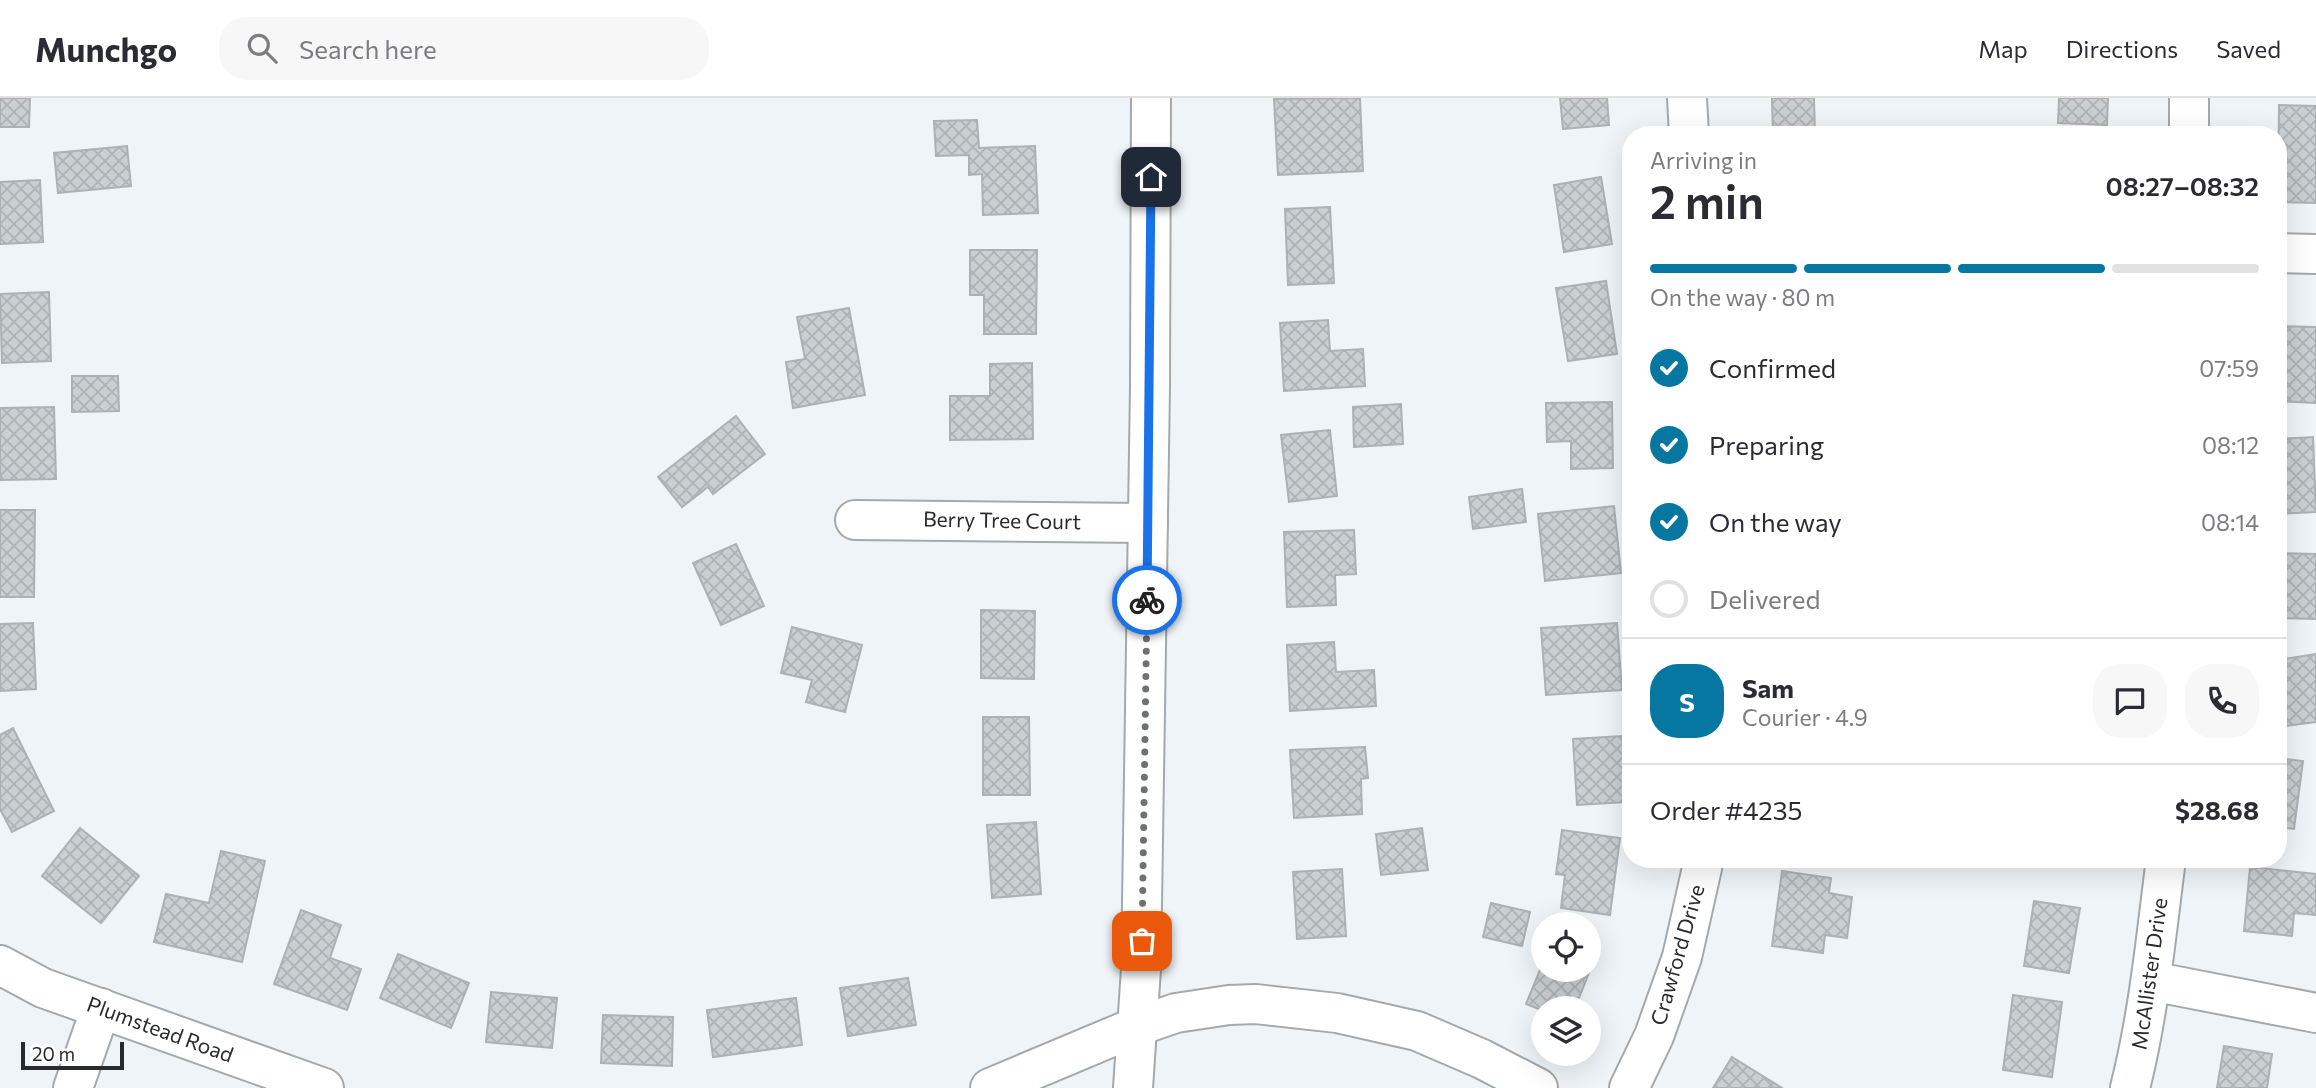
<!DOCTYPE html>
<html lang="en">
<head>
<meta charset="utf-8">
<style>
  :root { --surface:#fff; --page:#f7f7f7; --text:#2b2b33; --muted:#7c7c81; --line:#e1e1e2; --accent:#0577a1 }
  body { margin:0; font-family:Commissioner,sans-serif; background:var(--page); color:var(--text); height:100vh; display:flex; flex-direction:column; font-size:26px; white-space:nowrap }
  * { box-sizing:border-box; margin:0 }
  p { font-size:23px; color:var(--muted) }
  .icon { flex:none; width:38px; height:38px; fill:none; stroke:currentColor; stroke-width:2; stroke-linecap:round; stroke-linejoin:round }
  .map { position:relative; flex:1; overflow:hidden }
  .details { position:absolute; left:1622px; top:28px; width:665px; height:742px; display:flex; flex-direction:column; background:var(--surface); border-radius:28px; box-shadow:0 7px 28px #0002 }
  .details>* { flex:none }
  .tools { position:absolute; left:1531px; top:814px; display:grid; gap:14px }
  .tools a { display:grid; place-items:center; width:70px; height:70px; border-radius:50%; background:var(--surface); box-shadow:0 7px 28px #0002; font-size:35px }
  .scale { position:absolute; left:21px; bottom:18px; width:103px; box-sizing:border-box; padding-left:7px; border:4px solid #282a2b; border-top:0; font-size:19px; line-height:24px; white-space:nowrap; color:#282a2b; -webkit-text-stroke:5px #fff; paint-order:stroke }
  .pin { position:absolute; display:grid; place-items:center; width:60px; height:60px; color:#fff; margin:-30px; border-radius:14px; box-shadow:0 4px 10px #0006 }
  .courier { position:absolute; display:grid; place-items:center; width:70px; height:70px; margin:-35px; border:5px solid #1a73e8; border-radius:50%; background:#fff; color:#222; box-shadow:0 2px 9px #0007 }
  .headline em { font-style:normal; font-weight:600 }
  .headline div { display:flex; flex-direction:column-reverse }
  .headline { display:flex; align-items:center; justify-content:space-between; height:119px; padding:0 28px }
  h1 { font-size:46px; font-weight:600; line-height:52px }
  .bar { display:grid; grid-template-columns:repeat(4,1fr); gap:10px 7px; align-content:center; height:84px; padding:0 28px }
  .bar i { height:9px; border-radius:5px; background:var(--line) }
  .bar .current { background:var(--accent) }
  .bar p { grid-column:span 4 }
  .line { display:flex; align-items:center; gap:18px; padding:0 28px; border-top:2px solid var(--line) }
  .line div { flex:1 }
  .round { display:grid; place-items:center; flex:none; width:74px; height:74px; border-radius:28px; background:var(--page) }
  ol { padding:0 28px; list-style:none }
  li { display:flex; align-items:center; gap:21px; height:77px }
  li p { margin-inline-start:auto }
  li .icon { padding:7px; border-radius:50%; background:var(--accent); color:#fff; stroke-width:4 }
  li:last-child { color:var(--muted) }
  li i { width:38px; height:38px; border:4px solid var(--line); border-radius:50% }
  header { display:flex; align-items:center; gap:42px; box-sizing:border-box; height:98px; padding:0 35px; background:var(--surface); border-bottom:2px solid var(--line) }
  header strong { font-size:33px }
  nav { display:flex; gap:38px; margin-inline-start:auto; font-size:24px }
  .search { width:490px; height:63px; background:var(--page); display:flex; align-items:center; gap:18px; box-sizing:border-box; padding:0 24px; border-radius:28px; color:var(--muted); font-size:26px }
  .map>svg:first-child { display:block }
  .building { fill:url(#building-cross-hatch); stroke:#abb1b4; stroke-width:2 }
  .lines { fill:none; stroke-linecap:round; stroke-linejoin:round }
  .minor-casing { stroke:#a3a9ac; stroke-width:42 }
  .minor { stroke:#fff; stroke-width:38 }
  .done { stroke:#6d7173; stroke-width:7; stroke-dasharray:0 12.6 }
  .route { stroke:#1a73e8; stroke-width:9 }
  .labels { text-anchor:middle; stroke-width:5; stroke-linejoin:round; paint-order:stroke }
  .street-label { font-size:21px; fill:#282a2b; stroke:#fff }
</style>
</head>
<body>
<header>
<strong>Munchgo</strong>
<div class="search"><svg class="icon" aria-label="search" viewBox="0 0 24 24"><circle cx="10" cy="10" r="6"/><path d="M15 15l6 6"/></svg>Search here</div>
<nav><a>Map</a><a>Directions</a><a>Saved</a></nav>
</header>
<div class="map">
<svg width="2316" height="990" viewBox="0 0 2316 990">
  <defs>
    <pattern id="building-cross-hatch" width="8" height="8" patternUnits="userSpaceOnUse" patternTransform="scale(1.75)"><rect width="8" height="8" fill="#cacfd2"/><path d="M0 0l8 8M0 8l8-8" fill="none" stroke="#aeb2b4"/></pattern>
  </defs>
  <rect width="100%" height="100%" fill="#eef4f8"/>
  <g class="building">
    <polygon points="0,0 30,0 29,29 0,29"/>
    <polygon points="1360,0 1363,73 1278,77 1274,1"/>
    <polygon points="1560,0 1607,0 1609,27 1563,31"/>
    <polygon points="1772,0 1814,0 1815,37 1773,37"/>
    <polygon points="2059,0 2108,0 2107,27 2058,25"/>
    <polygon points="2279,7 2316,8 2316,105 2278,104"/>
    <polygon points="977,22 979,50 1035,48 1038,115 983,117 982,76 969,77 969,57 936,58 934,23"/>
    <polygon points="127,48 131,88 58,95 54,55"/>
    <polygon points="1601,79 1612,146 1564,154 1554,87"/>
    <polygon points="40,82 43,144 0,146 0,84"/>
    <polygon points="1330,109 1334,185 1288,187 1285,111"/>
    <polygon points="970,152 1037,152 1036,236 984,236 984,197 970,197"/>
    <polygon points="1606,183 1617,256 1568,263 1556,190"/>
    <polygon points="49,194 51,263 2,265 0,196"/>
    <polygon points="849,210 865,297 793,310 786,264 805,261 797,219"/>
    <polygon points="1328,222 1330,253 1363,251 1365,288 1284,293 1280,225"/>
    <polygon points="2278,228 2316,229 2316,305 2278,303"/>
    <polygon points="1032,265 1033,341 950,342 950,298 990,298 990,266"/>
    <polygon points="72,278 118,278 119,313 72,314"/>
    <polygon points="1612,304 1613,370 1571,371 1571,343 1547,344 1546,305"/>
    <polygon points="1401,306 1403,346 1354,349 1353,309"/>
    <polygon points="54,309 56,381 0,382 0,310"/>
    <polygon points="736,318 765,356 713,396 708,389 682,409 658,379"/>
    <polygon points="1330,332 1337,398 1289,404 1281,337"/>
    <polygon points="2313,339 2316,414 2278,416 2278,341"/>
    <polygon points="1522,391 1526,424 1473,431 1469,399"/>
    <polygon points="1614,408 1621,475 1545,483 1538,416"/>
    <polygon points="0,412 35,412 34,499 0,499"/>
    <polygon points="1354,432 1356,476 1335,477 1336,507 1287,509 1284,434"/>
    <polygon points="736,446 764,508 721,527 693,465"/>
    <polygon points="2278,455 2316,456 2316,521 2278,520"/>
    <polygon points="981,512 1035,513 1034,581 981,580"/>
    <polygon points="33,525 36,591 0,593 0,526"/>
    <polygon points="1617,525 1622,592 1546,597 1541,530"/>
    <polygon points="792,529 862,547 845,614 806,604 812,582 781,575"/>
    <polygon points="1334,544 1336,574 1374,572 1376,608 1290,613 1287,547"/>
    <polygon points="2316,556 2316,624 2286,628 2278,584 2278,562"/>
    <polygon points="983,619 1029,619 1030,697 983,697"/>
    <polygon points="13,630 54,713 12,734 0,711 0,637"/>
    <polygon points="1622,638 1627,704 1577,707 1573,641"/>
    <polygon points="1365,649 1368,680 1361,681 1362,716 1294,720 1290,652"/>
    <polygon points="2278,660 2303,663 2294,731 2278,729"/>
    <polygon points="1036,724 1041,796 992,800 987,727"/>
    <polygon points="80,730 139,778 101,825 42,778"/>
    <polygon points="1422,730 1428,772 1381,777 1376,736"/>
    <polygon points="1562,732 1620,740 1610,817 1561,810 1565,777 1556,776"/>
    <polygon points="221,753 265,763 242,864 154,844 166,796 209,805"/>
    <polygon points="2250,769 2316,776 2316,817 2294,815 2292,838 2244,833"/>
    <polygon points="1342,771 1346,838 1297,841 1293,774"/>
    <polygon points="1782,773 1831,780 1829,795 1852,799 1847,840 1825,837 1823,855 1772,848"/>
    <polygon points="2034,803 2080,810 2069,875 2024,868"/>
    <polygon points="1491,805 1530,814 1522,848 1483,839"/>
    <polygon points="301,812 341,827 330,860 361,871 347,912 274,886"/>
    <polygon points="398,856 469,885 451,930 380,900"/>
    <polygon points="1589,860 1594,862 1575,910 1544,910 1544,913 1526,906 1544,862 1544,872 1589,872"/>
    <polygon points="908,880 916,927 848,938 840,890"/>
    <polygon points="491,894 557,900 552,950 486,944"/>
    <polygon points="2013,897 2062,904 2052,979 2003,972"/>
    <polygon points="796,900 802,947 713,959 707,912"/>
    <polygon points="603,917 673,919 672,968 601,965"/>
    <polygon points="2224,948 2272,956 2267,990 2217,990"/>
    <polygon points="1732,959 1782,990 1713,990"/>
  </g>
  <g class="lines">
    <g class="minor-casing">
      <g id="minor">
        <polyline points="1687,0 1689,37"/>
        <polyline points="2189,0 2189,37"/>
        <polyline points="2278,155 2316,156"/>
        <polyline points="855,422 1148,425"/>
        <polyline points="0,867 43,890 324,990"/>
        <polyline points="2151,883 2316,915"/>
        <polyline points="73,990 101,910"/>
        <polyline points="990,990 1138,928 1176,915 1229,907 1256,906 1337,915 1417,933 1482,961 1538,990"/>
        <polyline points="1133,990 1141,871 1150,288 1151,0"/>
        <polyline points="1629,990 1654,938 1682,859 1704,761"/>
        <path d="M2130,990c19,-75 26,-152 36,-229"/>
      </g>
    </g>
    <use href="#minor" class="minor"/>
  </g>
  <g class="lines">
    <polyline class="done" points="1142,843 1147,502"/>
    <polyline class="route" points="1147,502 1151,79"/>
  </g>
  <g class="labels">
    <g class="street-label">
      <text transform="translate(1002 423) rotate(1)" y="7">Berry Tree Court</text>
      <text transform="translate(1678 857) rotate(-74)" y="7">Crawford Drive</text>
      <text transform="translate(2150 876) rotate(-82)" y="7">McAllister Drive</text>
      <text transform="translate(160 932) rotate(20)" y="7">Plumstead Road</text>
    </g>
  </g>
</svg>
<div class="tools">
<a><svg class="icon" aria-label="locate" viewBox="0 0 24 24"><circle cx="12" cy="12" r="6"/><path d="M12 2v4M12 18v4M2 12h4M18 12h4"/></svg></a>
<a><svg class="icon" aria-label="layers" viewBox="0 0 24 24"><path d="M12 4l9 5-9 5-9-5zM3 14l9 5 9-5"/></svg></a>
</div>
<div class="scale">20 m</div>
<div class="pin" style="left:1142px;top:843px;background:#ea580c"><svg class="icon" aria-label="bag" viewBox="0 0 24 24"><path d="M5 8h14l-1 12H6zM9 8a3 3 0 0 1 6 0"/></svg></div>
<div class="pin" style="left:1151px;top:79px;background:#1f2937"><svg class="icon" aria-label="home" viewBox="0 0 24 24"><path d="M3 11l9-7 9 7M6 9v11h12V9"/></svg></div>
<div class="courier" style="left:1147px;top:502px"><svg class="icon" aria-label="bike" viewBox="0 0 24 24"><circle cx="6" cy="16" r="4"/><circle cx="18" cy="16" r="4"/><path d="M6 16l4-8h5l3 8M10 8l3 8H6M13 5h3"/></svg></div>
<section class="details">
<div class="headline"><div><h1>2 min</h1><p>Arriving in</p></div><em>08:27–08:32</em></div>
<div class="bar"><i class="current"></i><i class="current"></i><i class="current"></i><i></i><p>On the way · 80 m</p></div>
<ol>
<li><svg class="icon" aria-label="check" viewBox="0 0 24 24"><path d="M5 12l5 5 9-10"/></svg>Confirmed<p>07:59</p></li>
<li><svg class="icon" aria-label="check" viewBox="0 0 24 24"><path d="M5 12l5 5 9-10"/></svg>Preparing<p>08:12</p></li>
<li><svg class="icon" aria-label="check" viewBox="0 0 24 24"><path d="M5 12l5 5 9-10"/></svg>On the way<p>08:14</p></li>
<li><i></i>Delivered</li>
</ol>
<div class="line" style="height:126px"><b class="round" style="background:var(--accent);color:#fff">S</b><div><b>Sam</b><p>Courier · 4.9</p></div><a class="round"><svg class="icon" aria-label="chat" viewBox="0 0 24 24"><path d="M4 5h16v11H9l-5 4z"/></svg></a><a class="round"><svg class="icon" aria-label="phone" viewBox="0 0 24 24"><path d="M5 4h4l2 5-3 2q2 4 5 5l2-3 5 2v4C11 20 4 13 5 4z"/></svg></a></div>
<div class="line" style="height:91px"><div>Order #4235</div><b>$28.68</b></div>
</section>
</div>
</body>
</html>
